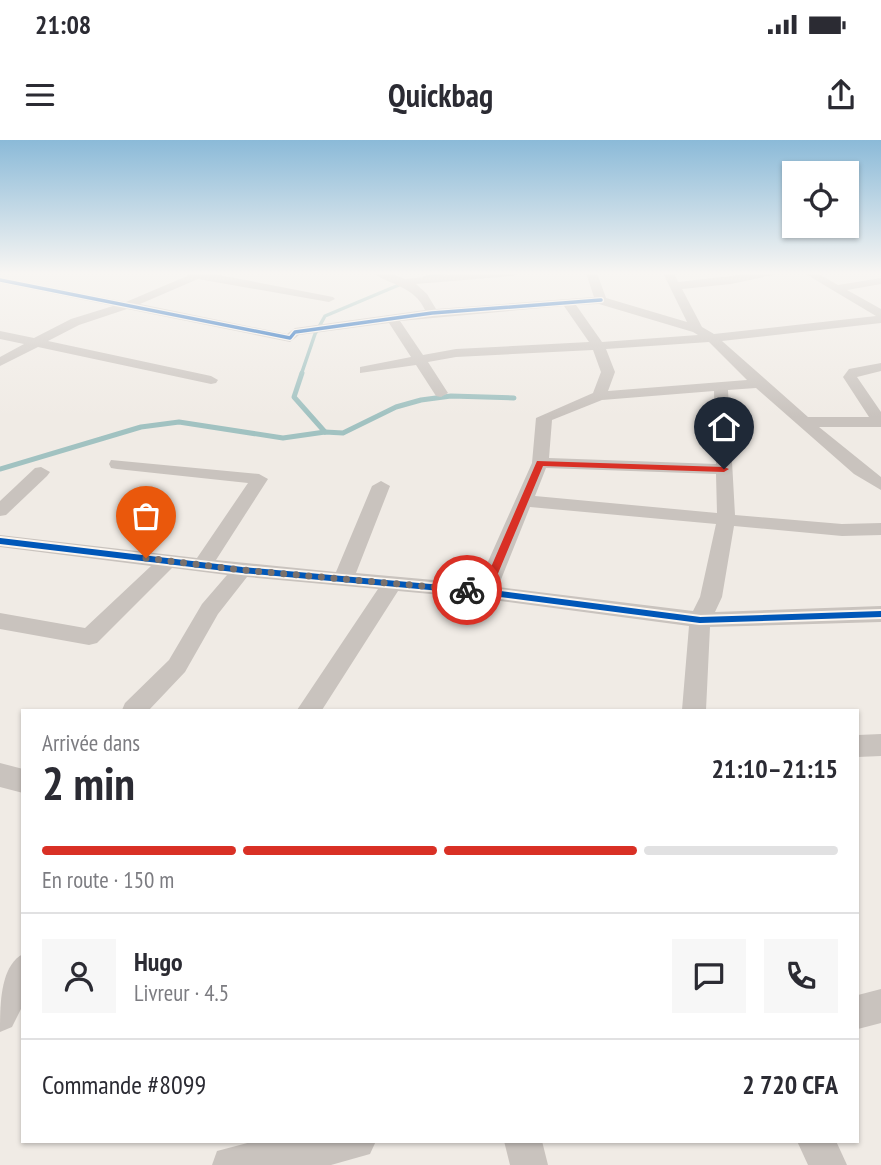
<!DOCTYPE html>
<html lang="fr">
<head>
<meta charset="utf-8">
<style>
  :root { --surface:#fff; --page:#f7f7f7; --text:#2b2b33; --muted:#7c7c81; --line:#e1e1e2; --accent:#d93025 }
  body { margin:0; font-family:"PT Sans Narrow",sans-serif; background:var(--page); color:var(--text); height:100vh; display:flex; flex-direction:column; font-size:26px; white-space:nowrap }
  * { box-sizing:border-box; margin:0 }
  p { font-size:23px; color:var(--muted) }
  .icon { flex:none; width:38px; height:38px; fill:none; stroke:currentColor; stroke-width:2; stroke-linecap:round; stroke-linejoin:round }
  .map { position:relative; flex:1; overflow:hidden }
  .side { position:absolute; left:21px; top:569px; width:838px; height:434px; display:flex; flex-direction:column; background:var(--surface); border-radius:0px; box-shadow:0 2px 5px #0004 }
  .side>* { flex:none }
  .tools { position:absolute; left:782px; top:21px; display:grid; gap:14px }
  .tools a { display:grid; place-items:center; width:77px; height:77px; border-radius:0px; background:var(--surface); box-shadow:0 2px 5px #0004; font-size:35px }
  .pin { position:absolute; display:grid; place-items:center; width:60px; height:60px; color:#fff; margin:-72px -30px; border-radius:50% 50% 50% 0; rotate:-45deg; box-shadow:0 0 7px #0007 }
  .pin .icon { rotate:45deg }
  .courier { position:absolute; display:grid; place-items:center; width:70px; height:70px; margin:-35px; border:5px solid #d93025; border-radius:50%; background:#fff; color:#222; box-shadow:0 2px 9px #0007 }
  .head em { font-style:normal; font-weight:700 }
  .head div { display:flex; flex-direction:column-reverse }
  .head { display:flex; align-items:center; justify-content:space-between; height:119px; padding:0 21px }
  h1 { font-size:46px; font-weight:700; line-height:52px }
  .bar { display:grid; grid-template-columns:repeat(4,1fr); gap:10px 7px; align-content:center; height:84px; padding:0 21px }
  .bar i { height:9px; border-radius:5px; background:var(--line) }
  .bar .on { background:var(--accent) }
  .bar p { grid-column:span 4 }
  .line { display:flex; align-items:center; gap:18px; padding:0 21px; border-top:2px solid var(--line) }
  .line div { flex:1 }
  .round { display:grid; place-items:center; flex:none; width:74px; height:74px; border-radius:0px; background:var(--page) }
  .status { display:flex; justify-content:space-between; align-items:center; height:49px; padding:0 35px; background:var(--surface); direction:ltr }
  .status svg { height:19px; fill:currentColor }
  header { display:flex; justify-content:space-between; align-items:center; height:91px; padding:0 21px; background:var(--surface); font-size:32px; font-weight:700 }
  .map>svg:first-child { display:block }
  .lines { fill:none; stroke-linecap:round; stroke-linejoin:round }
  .stream-far1 { stroke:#a1c2c1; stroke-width:3.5 }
  .stream { stroke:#a1c2c1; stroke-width:5 }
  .street { fill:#c9c3be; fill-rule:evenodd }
  .cycleway-far1-casing { stroke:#fbf5ee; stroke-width:6 }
  .cycleway-casing { stroke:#fbf5ee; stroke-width:10 }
  .cycleway-far1 { stroke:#0057b8; stroke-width:3.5 }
  .cycleway { stroke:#0057b8; stroke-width:6 }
  .route { fill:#d93025 }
  .done { stroke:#7a716c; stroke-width:7; stroke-dasharray:0 12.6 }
</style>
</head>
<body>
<div class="status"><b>21:08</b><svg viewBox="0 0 49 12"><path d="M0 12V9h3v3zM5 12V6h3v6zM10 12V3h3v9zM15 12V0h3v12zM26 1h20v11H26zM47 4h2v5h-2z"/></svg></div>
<header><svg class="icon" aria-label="menu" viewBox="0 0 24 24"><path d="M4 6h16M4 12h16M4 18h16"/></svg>Quickbag<svg class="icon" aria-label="share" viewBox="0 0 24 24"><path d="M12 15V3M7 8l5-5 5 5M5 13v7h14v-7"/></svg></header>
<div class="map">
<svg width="881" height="1025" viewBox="0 0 881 1025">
  <rect width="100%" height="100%" fill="#f0ebe5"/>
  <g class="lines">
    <g class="stream-far1">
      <polyline points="424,138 444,133"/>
      <polyline points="301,235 315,194 325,176 406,142"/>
    </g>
    <g class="stream">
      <polyline points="302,233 294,257 325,292"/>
      <polyline points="0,329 141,287 179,282 283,298 325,292 343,293 396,267 421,260 451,256 514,258"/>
    </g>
    <g class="street">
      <path d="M187,133h22l124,24 2,2 -6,3 -131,-23 -58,25 147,30 8,-6 130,-18c-11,-24 -33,-24 -52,-37h16l16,6 66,-6h47l-5,3 -97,8 11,10 9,15 158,-12 -8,-24h11l9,25 81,24 -24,-49h11l4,9 79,-9h25l-51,11 -49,5 20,38 12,7 162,-18 -72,-43h13l21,12 43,-7v6l-34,6 34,19v14l-159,18 86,76h61l-26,-40 6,-8 32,-6v8l-24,6 24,35v15h-62l62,50v13l-27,-16 -98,-86 -28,2 7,125 107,9 39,-1v12l-39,1 -108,-10 -12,71 -7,15 166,-6v16l-171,5 -4,83h-24l7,-84 -204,-27 -87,-8 -76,119h-25l81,-121 -131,-12 -29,37 -33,58 -36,38h-27l3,-7 44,-43 33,-56 25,-29 -55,-7 -75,75 -8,2 -89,-16v-16l85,15 66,-62 -151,-19v-12l197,23 51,-75 -131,-14 -6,-1 -2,-4 2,-4 148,14 9,5 -52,81 120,12 36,-86 9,-5 9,5 -34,87 122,11 54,-121 4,-45 57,-25 8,-21 -8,-22 -137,7 -28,5 20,31 -7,4 -5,-1 -20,-31 -56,8v-6l51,-10 -22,-34 -90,12 -9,7 -163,-33 -48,16 -31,16 163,35 7,4 -2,3 -5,1 -173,-37 -38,19v-9l24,-13 -24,-5v-8l34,7 37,-19 42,-13 -113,-23v-6l126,25 61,-26zM599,164l94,28 5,3 -96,7 -26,-37zM564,166l25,36 -133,7 -33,6 -23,-34zM709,202l38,38 -139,11 7,-19 -9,-23zM714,251l2,73 -167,-6 3,-38 50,-20zM546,328l170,6 1,39 -182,-17zM530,367l186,17 -16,73 -7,14 -195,-24z"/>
      <polygon points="41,327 50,332 47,336 6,375 0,376 0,361 35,328"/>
      <polygon points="881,594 881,616 858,617 858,595"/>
      <polygon points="0,623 23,629 23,653 0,647"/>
      <path d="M23,814v51l-11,22 -12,5c0,-27 0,-66 23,-78z"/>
      <polygon points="881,849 881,883 858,889 858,855"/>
      <polygon points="255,1001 376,1001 370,1014 331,1025 212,1025 217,1011"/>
      <polygon points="504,1001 542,1001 548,1025 510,1025"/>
      <polygon points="797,1001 836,1001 847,1025 808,1025"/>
    </g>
    <g class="cycleway-far1-casing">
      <polyline id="cycleway-far1" points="0,140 290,198 295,192 432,173 601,160"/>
    </g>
    <g class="cycleway-casing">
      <polyline id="cycleway" points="0,401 242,430 485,452 700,480 881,474"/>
    </g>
    <use href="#cycleway-far1" class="cycleway-far1"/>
    <use href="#cycleway" class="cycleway"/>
  </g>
  <linearGradient id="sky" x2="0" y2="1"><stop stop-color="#8bbad8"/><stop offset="0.48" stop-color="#f8f6f3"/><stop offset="1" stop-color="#f8f6f3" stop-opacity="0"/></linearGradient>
  <rect width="881" height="277" fill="url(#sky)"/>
  <polygon class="route" points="537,321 724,327 729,329 724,332 543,326 489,455 463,452 462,450 467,446 482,448"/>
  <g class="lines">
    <polyline class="done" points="146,418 242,430 467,450"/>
  </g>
</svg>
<div class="tools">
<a><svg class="icon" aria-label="locate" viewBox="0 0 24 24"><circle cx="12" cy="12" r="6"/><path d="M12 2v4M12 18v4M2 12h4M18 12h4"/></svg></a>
</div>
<div class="pin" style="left:146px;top:418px;background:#ea580c"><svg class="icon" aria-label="bag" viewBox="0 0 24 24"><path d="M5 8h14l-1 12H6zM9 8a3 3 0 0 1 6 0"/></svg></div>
<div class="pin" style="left:724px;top:329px;background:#1f2937"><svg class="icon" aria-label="home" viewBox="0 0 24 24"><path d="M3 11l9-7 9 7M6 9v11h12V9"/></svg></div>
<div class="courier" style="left:467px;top:450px"><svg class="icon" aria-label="bike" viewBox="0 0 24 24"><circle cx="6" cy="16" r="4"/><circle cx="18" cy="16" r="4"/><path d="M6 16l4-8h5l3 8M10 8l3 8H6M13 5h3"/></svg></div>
<section class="side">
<div class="head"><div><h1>2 min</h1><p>Arrivée dans</p></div><em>21:10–21:15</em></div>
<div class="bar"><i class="on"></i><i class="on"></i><i class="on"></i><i></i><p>En route · 150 m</p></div>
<div class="line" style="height:126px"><a class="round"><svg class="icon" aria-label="person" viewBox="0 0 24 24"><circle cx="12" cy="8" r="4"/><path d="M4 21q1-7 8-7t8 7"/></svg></a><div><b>Hugo</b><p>Livreur · 4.5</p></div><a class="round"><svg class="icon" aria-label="chat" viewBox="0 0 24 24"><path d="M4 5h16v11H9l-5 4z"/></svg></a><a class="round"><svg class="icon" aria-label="phone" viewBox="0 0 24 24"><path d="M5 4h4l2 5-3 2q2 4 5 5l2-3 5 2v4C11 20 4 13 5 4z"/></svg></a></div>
<div class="line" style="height:91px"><div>Commande #8099</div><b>2 720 CFA</b></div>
</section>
</div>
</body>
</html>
